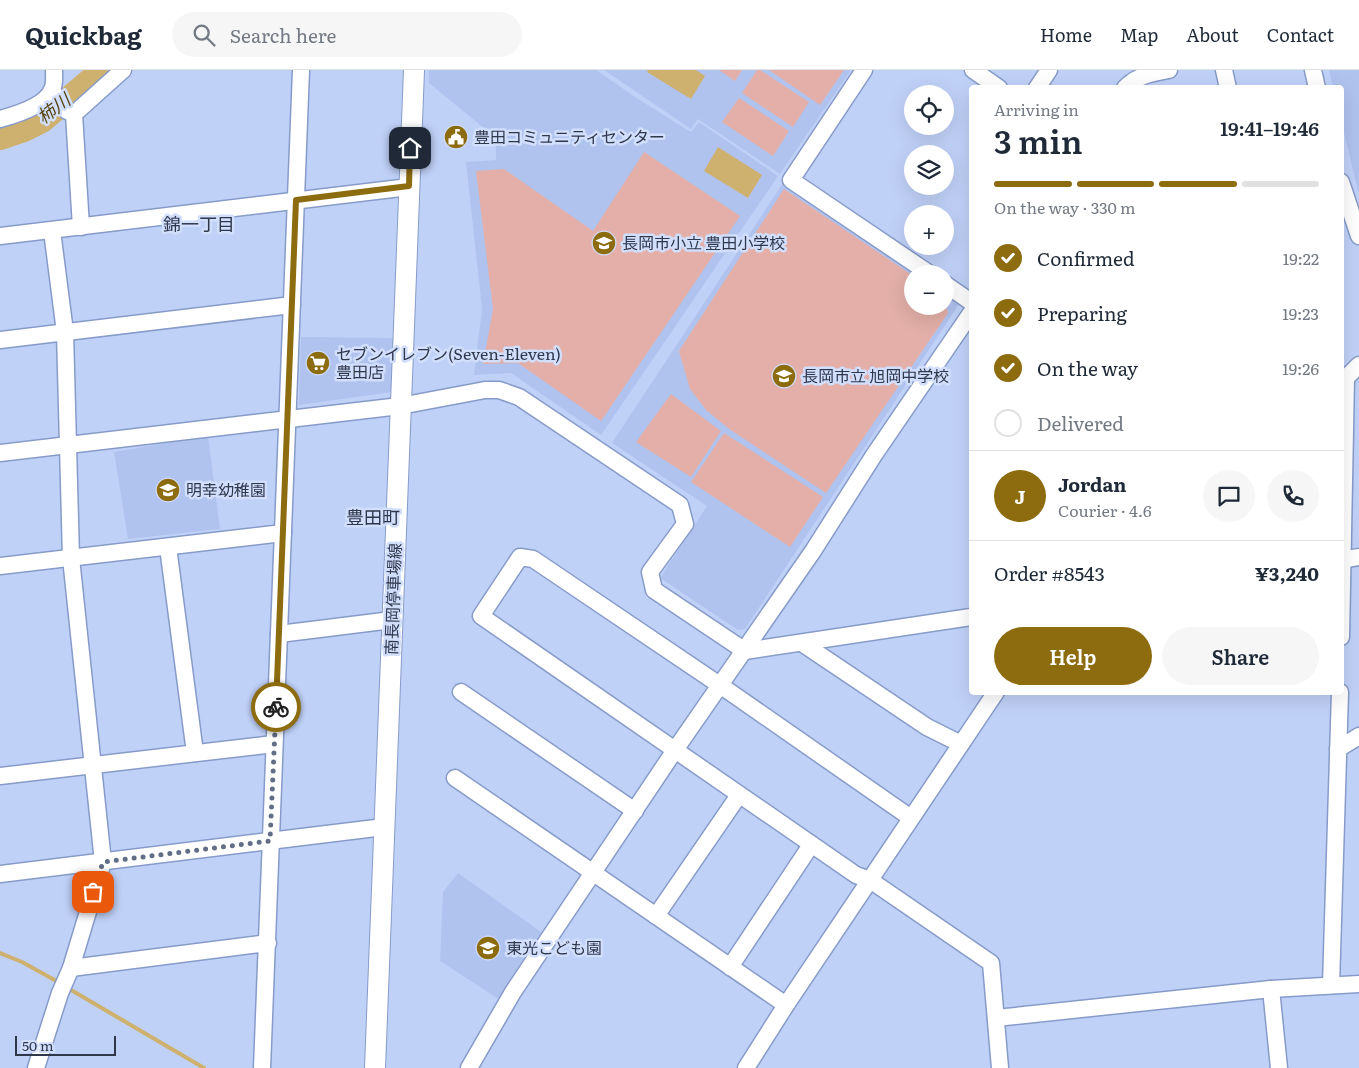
<!DOCTYPE html>
<html lang="en">
<head>
<meta charset="utf-8">
<style>
  :root { --surface:#fff; --page:#f6f6f7; --text:#1f2937; --muted:#747a83; --line:#e0e1e3; --accent:#8d6c0f }
  body { margin:0; font-family:Literata,"Noto Sans JP",serif; background:var(--page); color:var(--text); height:100vh; display:flex; flex-direction:column; font-size:19px; white-space:nowrap }
  * { box-sizing:border-box; margin:0 }
  p { font-size:16px; color:var(--muted) }
  .icon { flex:none; width:28px; height:28px; fill:none; stroke:currentColor; stroke-width:2; stroke-linecap:round; stroke-linejoin:round }
  .map { position:relative; flex:1; overflow:hidden }
  .panel { position:absolute; left:969px; top:15px; width:375px; height:610px; display:flex; flex-direction:column; background:var(--surface); border-radius:5px; box-shadow:0 5px 20px #0002 }
  .panel>* { flex:none }
  .fabs { position:absolute; left:904px; top:15px; display:grid; gap:10px }
  .fabs a { display:grid; place-items:center; width:50px; height:50px; border-radius:50%; background:var(--surface); box-shadow:0 5px 20px #0002; font-size:25px }
  .scale { position:absolute; left:15px; bottom:12px; width:101px; box-sizing:border-box; padding-left:5px; border:2px solid #2f374b; border-top:0; font-size:14px; line-height:18px; white-space:nowrap; color:#2f374b; -webkit-text-stroke:4px #d1defc; paint-order:stroke }
  .pin { position:absolute; display:grid; place-items:center; width:42px; height:42px; color:#fff; margin:-21px; border-radius:10px; box-shadow:0 2px 8px #0006 }
  .courier { position:absolute; display:grid; place-items:center; width:50px; height:50px; margin:-25px; border:4px solid #8d6c0f; border-radius:50%; background:#fff; color:#222; box-shadow:0 1px 6px #0007 }
  .headline em { font-style:normal; font-weight:600 }
  .headline div { display:flex; flex-direction:column-reverse }
  .headline { display:flex; align-items:center; justify-content:space-between; height:85px; padding:0 25px }
  h1 { font-size:32px; font-weight:600; line-height:38px }
  .bar { display:grid; grid-template-columns:repeat(4,1fr); gap:8px 5px; align-content:center; height:60px; padding:0 25px }
  .bar i { height:6px; border-radius:4px; background:var(--line) }
  .bar .current { background:var(--accent) }
  .bar p { grid-column:span 4 }
  .line { display:flex; align-items:center; gap:12px; padding:0 25px; border-top:1px solid var(--line) }
  .line div { flex:1 }
  .round { display:grid; place-items:center; flex:none; width:52px; height:52px; border-radius:26px; background:var(--page) }
  ol { padding:0 25px; list-style:none }
  li { display:flex; align-items:center; gap:15px; height:55px }
  li p { margin-inline-start:auto }
  li .icon { padding:5px; border-radius:50%; background:var(--accent); color:#fff; stroke-width:4 }
  li:last-child { color:var(--muted) }
  li i { width:28px; height:28px; border:2px solid var(--line); border-radius:50% }
  .cta { display:flex; gap:10px; margin-top:auto; padding:10px 25px }
  .cta a { flex:1; height:58px; border-radius:30px; background:var(--accent); color:#fff; font-size:20px; font-weight:600; line-height:58px; text-align:center }
  .cta a+a { background:var(--page); color:var(--text) }
  header { display:flex; align-items:center; gap:30px; box-sizing:border-box; height:70px; padding:0 25px; background:var(--surface); border-bottom:1px solid var(--line) }
  header strong { font-size:24px }
  nav { display:flex; gap:28px; margin-inline-start:auto; font-size:18px }
  .search { width:350px; height:45px; background:var(--page); display:flex; align-items:center; gap:12px; box-sizing:border-box; padding:0 18px; border-radius:28px; color:var(--muted); font-size:19px }
  .map>svg:first-child { display:block }
  .built { fill:#b0c3ee }
  .green { fill:#e3afa8 }
  .water { fill:#ceb16e }
  .lines { fill:none; stroke-linecap:round; stroke-linejoin:round }
  .stream { stroke:#ceb16e; stroke-width:4 }
  .river { stroke:#ceb16e; stroke-width:24 }
  .minor-casing { stroke:#879bc9; stroke-width:19 }
  .major-casing { stroke:#879bc9; stroke-width:22 }
  .minor { stroke:#fff; stroke-width:16 }
  .major { stroke:#fff; stroke-width:20 }
  .done { stroke:#626d88; stroke-width:5; stroke-dasharray:0 9 }
  .route { stroke:#8d6c0f; stroke-width:6 }
  .labels { text-anchor:middle; stroke-width:5; stroke-linejoin:round; paint-order:stroke }
  .poi-label { font-size:16px; fill:#2f374b; stroke:#d1defc; text-anchor:start }
  .street-label { font-size:16px; fill:#2f374b; stroke:#d1defc }
  .water-label { font-size:18px; font-style:italic; fill:#56420b; stroke:#d1defc }
  .neighbourhood-label { font-size:18px; fill:#2f374b; stroke:#d1defc }
</style>
</head>
<body>
<header>
<strong>Quickbag</strong>
<div class="search"><svg class="icon" aria-label="search" viewBox="0 0 24 24"><circle cx="10" cy="10" r="6"/><path d="M15 15l6 6"/></svg>Search here</div>
<nav><a>Home</a><a>Map</a><a>About</a><a>Contact</a></nav>
</header>
<div class="map">
<svg width="1359" height="998" viewBox="0 0 1359 998">
  <rect width="100%" height="100%" fill="#c0d1f8"/>
  <g class="built">
    <polygon points="429,0 596,0 638,29 691,62 699,52 778,106 601,365 511,303 474,305 482,239 466,92 496,90 496,68 429,13"/>
    <polygon points="604,0 851,0 780,104 698,49 691,59"/>
    <polygon points="1329,0 1359,0 1359,125 1341,50 1341,18 1333,17"/>
    <polygon points="783,113 919,204 912,204 912,236 945,236 945,221 961,231 745,559 738,560 660,508 707,436 612,373"/>
    <polygon points="301,267 394,268 392,322 299,335"/>
    <polygon points="208,366 220,459 128,469 114,382"/>
    <polygon points="458,803 544,864 500,930 440,891 443,822"/>
  </g>
  <g class="green">
    <polygon points="719,0 742,0 735,11"/>
    <polygon points="757,0 760,0 809,32 793,57 742,23"/>
    <polygon points="769,0 844,0 820,35"/>
    <polygon points="739,28 789,61 773,86 722,52"/>
    <polygon points="644,82 740,146 601,351 518,293 483,294 493,239 476,101 504,99 593,161"/>
    <polygon points="784,119 912,205 912,236 945,236 945,229 948,243 826,423 732,361 707,341 690,319 679,281"/>
    <polygon points="671,324 721,361 691,407 636,372"/>
    <polygon points="724,363 823,427 790,477 691,412"/>
  </g>
  <g class="water">
    <polygon points="648,0 696,0 705,6 691,29 647,2"/>
    <polygon points="718,77 762,105 748,128 704,101"/>
  </g>
  <g class="lines">
    <g class="stream">
      <polyline points="0,883 22,892 60,913"/>
      <polyline points="66,917 204,998"/>
    </g>
    <polyline class="river" points="0,68 24,60 42,51 102,0"/>
    <g class="minor-casing">
      <g id="minor">
        <polyline points="864,0 791,110 930,204"/>
        <polyline points="973,0 999,18"/>
        <polyline points="1224,0 1228,18"/>
        <polyline points="1313,0 1317,18"/>
        <polyline points="1037,18 1049,0"/>
        <path d="M1125,18c12,-13 28,-15 44,-18"/>
        <polyline points="52,21 67,41 74,44 81,157"/>
        <polyline points="74,44 123,0"/>
        <path d="M0,49c15,-4 45,-13 52,-29 3,-6 2,-13 2,-20"/>
        <polyline points="1341,112 1359,166"/>
        <polyline points="0,166 409,117"/>
        <polyline points="945,214 971,232"/>
        <polyline points="0,270 292,235"/>
        <polyline points="1341,310 1346,308 1359,295"/>
        <polyline points="0,383 400,336 485,320 499,320 519,327 680,435 685,454 650,502 654,520 745,581 971,547"/>
        <polyline points="168,477 195,683"/>
        <polyline points="1341,490 1359,487"/>
        <polyline points="0,496 283,463"/>
        <polyline points="279,564 392,550"/>
        <polyline points="1341,567 1346,308"/>
        <polyline points="802,573 927,657 961,674"/>
        <polyline points="461,622 635,741"/>
        <polyline points="1338,679 1359,666"/>
        <polyline points="0,706 274,674"/>
        <polyline points="455,708 786,935"/>
        <polyline points="911,748 730,622 533,489 520,487 481,546 856,805 870,810 991,893 1000,998"/>
        <polyline points="0,804 384,757"/>
        <polyline points="656,846 739,725"/>
        <polyline points="730,897 811,775"/>
        <polyline points="71,898 268,873"/>
        <polyline points="1331,915 1340,622"/>
        <polyline points="1271,919 1279,998"/>
        <polyline points="996,948 1271,919 1359,914"/>
        <polyline points="36,998 60,923 71,898 103,792 71,488 65,262 52,161"/>
        <polyline points="262,998 301,0"/>
        <polyline points="469,998 513,922 675,680 813,481 874,385 971,243"/>
        <polyline points="746,998 786,935 996,622"/>
      </g>
    </g>
    <g class="major-casing">
      <polyline id="major" points="375,998 414,0"/>
    </g>
    <use href="#minor" class="minor"/>
    <use href="#major" class="major"/>
  </g>
  <g class="lines">
    <polyline class="done" points="93,822 103,792 270,771 276,637"/>
    <polyline class="route" points="276,637 296,130 409,116 410,78"/>
  </g>
  <defs>
    <g id="civic-disc" transform="scale(1.25)"><circle r="9.5" fill="#8d6c0f" stroke="#d1defc"/><path d="M-.6-6.5H3V-4.5H.6V-3L4-1V1h2V6H-6V1h2V-1L-.6-3ZM-1.2 2.5V6h2.4V2.5Z" fill="#fff"/></g>
    <g id="school-disc" transform="scale(1.25)"><circle r="9.5" fill="#8d6c0f" stroke="#d1defc"/><path d="M0-5L7-2L0 1L-7-2ZM-4 1L0 2.5L4 1V4Q0 6-4 4Z" fill="#fff"/></g>
    <g id="supermarket-disc" transform="scale(1.25)"><circle r="9.5" fill="#8d6c0f" stroke="#d1defc"/><path d="M-6-5.5h2.5l.6 2H6L4.5 2H-2.5L-4.4-4H-6ZM-1.5 3.2a1.3 1.3 0 1 0 .1 0ZM3 3.2a1.3 1.3 0 1 0 .1 0Z" fill="#fff"/></g>
  </defs>
  <g fill-rule="evenodd">
    <use href="#civic-disc" x="456" y="67"/>
    <use href="#school-disc" x="604" y="173"/>
    <use href="#supermarket-disc" x="318" y="293"/>
    <use href="#school-disc" x="784" y="306"/>
    <use href="#school-disc" x="168" y="420"/>
    <use href="#school-disc" x="488" y="878"/>
  </g>
  <g class="labels">
    <g class="poi-label">
      <text x="474" y="73">豊田コミュニティセンター</text>
      <text x="622" y="179">長岡市小立 豊田小学校</text>
      <text x="336" y="290">セブンイレブン(Seven-Eleven)<tspan x="336" dy="18">豊田店</tspan></text>
      <text x="802" y="312">長岡市立 旭岡中学校</text>
      <text x="186" y="426">明幸幼稚園</text>
      <text x="506" y="884">東光こども園</text>
    </g>
    <g class="street-label">
      <text transform="translate(393 529) rotate(-88)" y="6">南長岡停車場線</text>
    </g>
    <g class="water-label">
      <text transform="translate(54 39) rotate(-37)" y="6">柿川</text>
    </g>
    <g class="neighbourhood-label">
      <text x="199" y="161">錦一丁目</text>
      <text x="373" y="454">豊田町</text>
    </g>
  </g>
</svg>
<div class="fabs">
<a><svg class="icon" aria-label="locate" viewBox="0 0 24 24"><circle cx="12" cy="12" r="6"/><path d="M12 2v4M12 18v4M2 12h4M18 12h4"/></svg></a>
<a><svg class="icon" aria-label="layers" viewBox="0 0 24 24"><path d="M12 4l9 5-9 5-9-5zM3 14l9 5 9-5"/></svg></a>
<a>+</a>
<a>−</a>
</div>
<div class="scale">50 m</div>
<div class="pin" style="left:93px;top:822px;background:#ea580c"><svg class="icon" aria-label="bag" viewBox="0 0 24 24"><path d="M5 8h14l-1 12H6zM9 8a3 3 0 0 1 6 0"/></svg></div>
<div class="pin" style="left:410px;top:78px;background:#1f2937"><svg class="icon" aria-label="home" viewBox="0 0 24 24"><path d="M3 11l9-7 9 7M6 9v11h12V9"/></svg></div>
<div class="courier" style="left:276px;top:637px"><svg class="icon" aria-label="bike" viewBox="0 0 24 24"><circle cx="6" cy="16" r="4"/><circle cx="18" cy="16" r="4"/><path d="M6 16l4-8h5l3 8M10 8l3 8H6M13 5h3"/></svg></div>
<section class="panel">
<div class="headline"><div><h1>3 min</h1><p>Arriving in</p></div><em>19:41–19:46</em></div>
<div class="bar"><i class="current"></i><i class="current"></i><i class="current"></i><i></i><p>On the way · 330 m</p></div>
<ol>
<li><svg class="icon" aria-label="check" viewBox="0 0 24 24"><path d="M5 12l5 5 9-10"/></svg>Confirmed<p>19:22</p></li>
<li><svg class="icon" aria-label="check" viewBox="0 0 24 24"><path d="M5 12l5 5 9-10"/></svg>Preparing<p>19:23</p></li>
<li><svg class="icon" aria-label="check" viewBox="0 0 24 24"><path d="M5 12l5 5 9-10"/></svg>On the way<p>19:26</p></li>
<li><i></i>Delivered</li>
</ol>
<div class="line" style="height:90px"><b class="round" style="background:var(--accent);color:#fff">J</b><div><b>Jordan</b><p>Courier · 4.6</p></div><a class="round"><svg class="icon" aria-label="chat" viewBox="0 0 24 24"><path d="M4 5h16v11H9l-5 4z"/></svg></a><a class="round"><svg class="icon" aria-label="phone" viewBox="0 0 24 24"><path d="M5 4h4l2 5-3 2q2 4 5 5l2-3 5 2v4C11 20 4 13 5 4z"/></svg></a></div>
<div class="line" style="height:65px"><div>Order #8543</div><b>¥3,240</b></div>
<div class="cta"><a>Help</a><a>Share</a></div>
</section>
</div>
</body>
</html>
